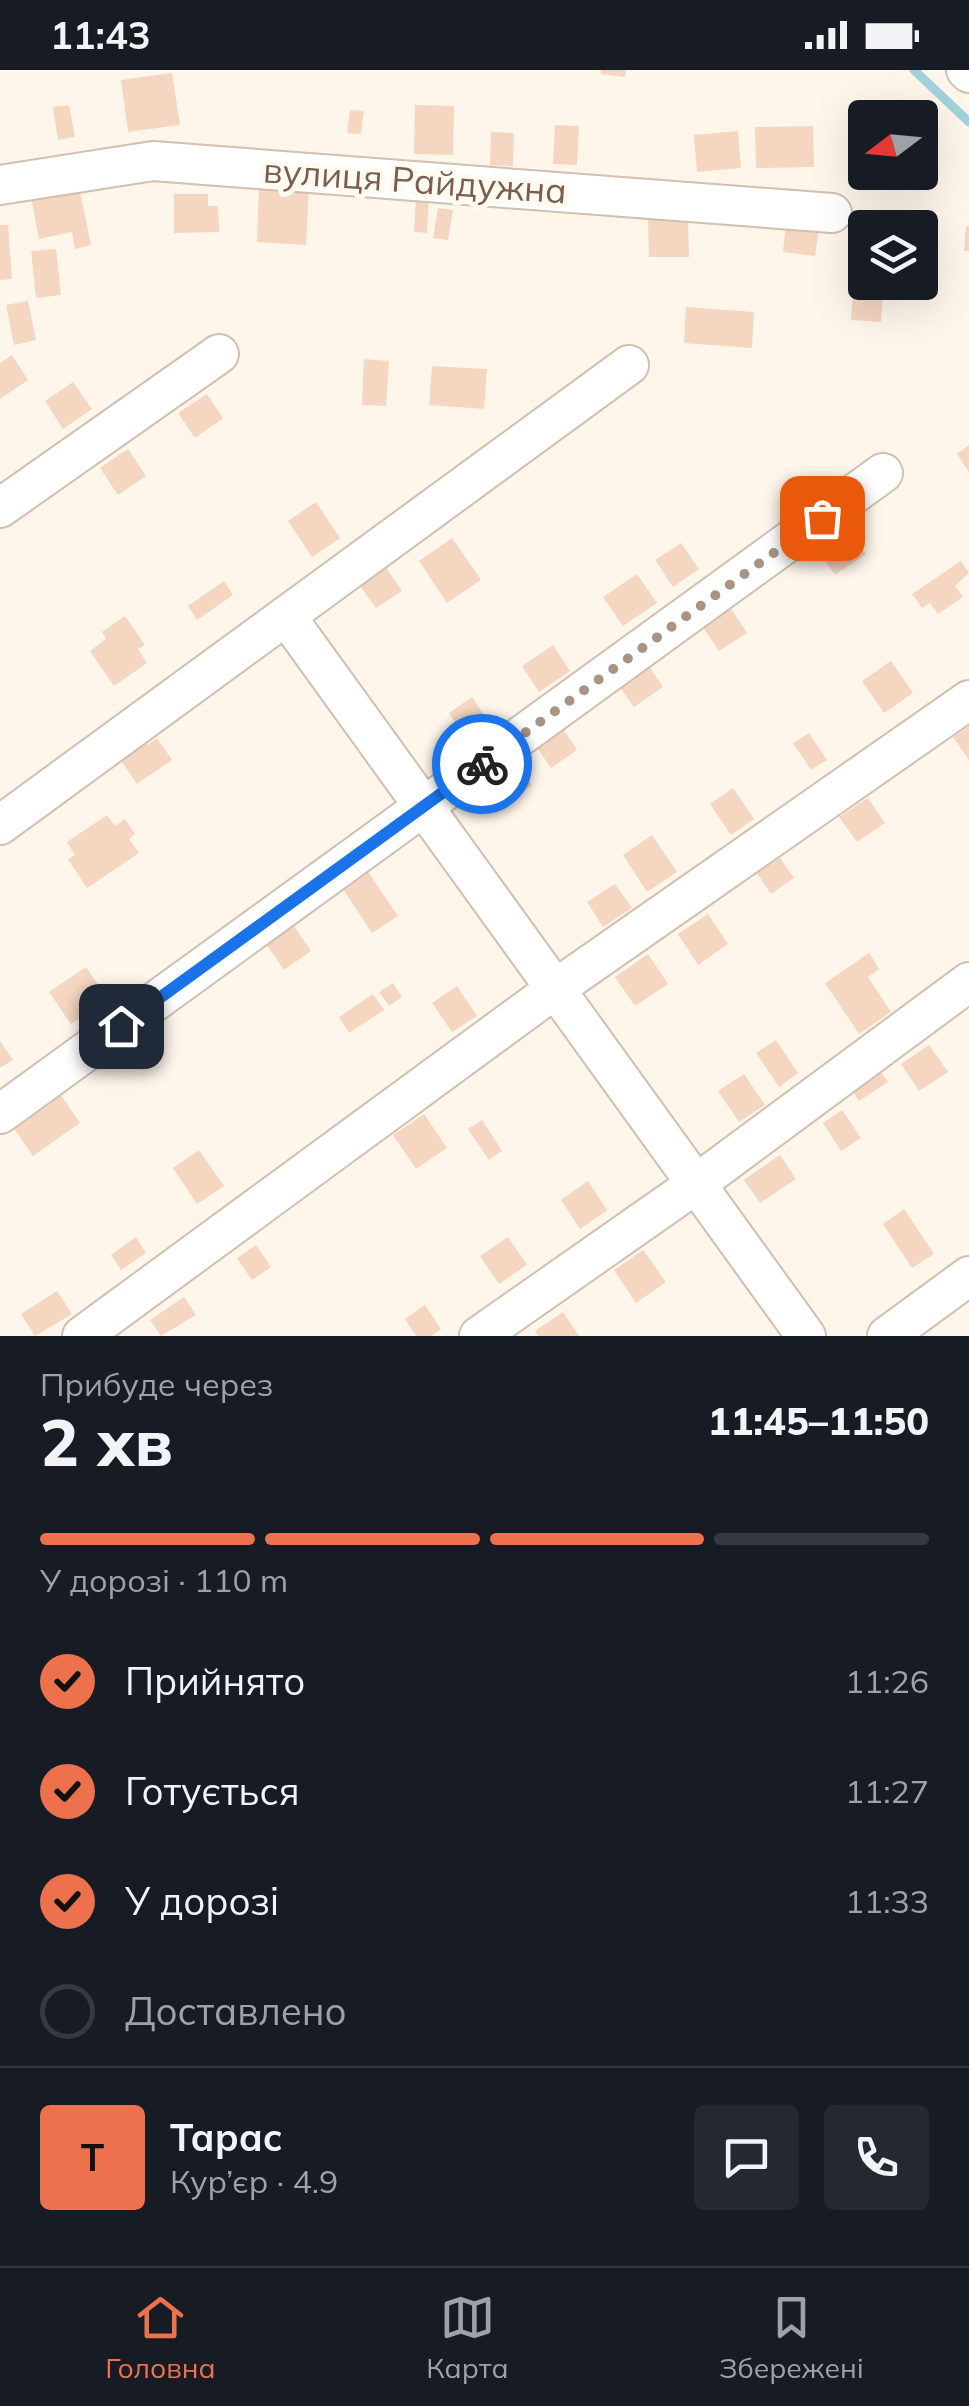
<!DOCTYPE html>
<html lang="uk">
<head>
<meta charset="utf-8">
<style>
  :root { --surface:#171b24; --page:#242831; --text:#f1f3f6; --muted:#9ea1a6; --line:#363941; --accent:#ec714c }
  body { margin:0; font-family:Mulish,sans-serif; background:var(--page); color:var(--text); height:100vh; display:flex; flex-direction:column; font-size:38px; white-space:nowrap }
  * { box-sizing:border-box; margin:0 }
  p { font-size:32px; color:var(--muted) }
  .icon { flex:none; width:55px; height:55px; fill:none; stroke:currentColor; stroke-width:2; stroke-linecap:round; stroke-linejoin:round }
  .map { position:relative; height:1266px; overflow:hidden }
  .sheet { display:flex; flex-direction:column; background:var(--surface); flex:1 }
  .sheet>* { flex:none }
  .needle { width:65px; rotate:254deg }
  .buttons { position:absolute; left:848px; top:30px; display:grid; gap:20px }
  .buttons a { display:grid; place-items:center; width:90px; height:90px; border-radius:10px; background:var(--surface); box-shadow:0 10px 40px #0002; font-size:50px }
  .pin { position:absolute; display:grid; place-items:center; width:85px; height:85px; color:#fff; margin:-42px; border-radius:20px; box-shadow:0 5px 15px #0006 }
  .courier { position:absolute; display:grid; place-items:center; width:100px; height:100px; margin:-50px; border:8px solid #1a73e8; border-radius:50%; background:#fff; color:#222; box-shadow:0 2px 12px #0007 }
  .head em { font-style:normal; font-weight:800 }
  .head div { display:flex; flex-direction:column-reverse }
  .head { display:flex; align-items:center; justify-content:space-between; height:170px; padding:0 40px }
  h1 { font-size:65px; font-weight:800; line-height:75px }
  .bar { display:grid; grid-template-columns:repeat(4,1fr); gap:15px 10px; align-content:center; height:120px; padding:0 40px }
  .bar i { height:12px; border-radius:8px; background:var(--line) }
  .bar .active { background:var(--accent) }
  .bar p { grid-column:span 4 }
  .line { display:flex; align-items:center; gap:25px; padding:0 40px; border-top:2px solid var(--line) }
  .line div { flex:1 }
  .round { display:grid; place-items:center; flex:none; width:105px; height:105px; border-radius:10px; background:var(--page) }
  ol { padding:0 40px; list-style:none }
  li { display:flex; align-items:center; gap:30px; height:110px }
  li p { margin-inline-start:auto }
  li .icon { padding:10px; border-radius:50%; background:var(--accent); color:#111; stroke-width:4 }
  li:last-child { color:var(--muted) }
  li i { width:55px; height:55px; border:5px solid var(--line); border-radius:50% }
  .status { display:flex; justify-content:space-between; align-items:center; height:70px; padding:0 50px; background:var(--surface); direction:ltr }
  .status svg { height:28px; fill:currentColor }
  .tab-bar { display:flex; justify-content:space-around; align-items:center; height:140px; border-top:2px solid var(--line); background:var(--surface); font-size:28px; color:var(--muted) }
  .tab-bar a { display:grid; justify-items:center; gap:5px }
  .tab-bar .active { color:var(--accent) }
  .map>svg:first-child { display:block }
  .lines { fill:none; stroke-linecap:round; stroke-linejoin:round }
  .stream { stroke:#a3d2dc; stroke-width:9 }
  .building { fill:#f4d6c1 }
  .minor-casing { stroke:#d2bfaf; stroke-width:42 }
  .minor { stroke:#fff; stroke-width:38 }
  .done { stroke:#a99383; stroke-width:10; stroke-dasharray:0 18 }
  .route { stroke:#1a73e8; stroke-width:12 }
  .labels { text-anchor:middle; stroke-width:10; stroke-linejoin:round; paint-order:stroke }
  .street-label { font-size:35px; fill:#7b5d4b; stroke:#fffaf2 }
</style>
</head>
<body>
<div class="status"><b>11:43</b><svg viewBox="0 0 49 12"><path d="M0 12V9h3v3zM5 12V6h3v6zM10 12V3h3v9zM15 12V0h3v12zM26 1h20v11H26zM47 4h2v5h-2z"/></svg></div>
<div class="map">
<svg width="969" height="1266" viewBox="0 0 969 1266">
  <rect width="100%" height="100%" fill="#fef6eb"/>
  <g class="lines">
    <polyline class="stream" points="914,0 969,52"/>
  </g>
  <g class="building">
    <polygon points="601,0 626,0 625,7 601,4"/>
    <polygon points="172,3 180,55 128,62 121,10"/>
    <polygon points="69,35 75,67 58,70 53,37"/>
    <polygon points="415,35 454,36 453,85 414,84"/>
    <polygon points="350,40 364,41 361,64 347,63"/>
    <polygon points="555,55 579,56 577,95 553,94"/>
    <polygon points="813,56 814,97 756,98 755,57"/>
    <polygon points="738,61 741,98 697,102 694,65"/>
    <polygon points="491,62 514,63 513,96 490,95"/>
    <polygon points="259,115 309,117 306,175 257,172"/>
    <polygon points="79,117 91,175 75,179 72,162 39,169 31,127"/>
    <polygon points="174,124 208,124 208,136 218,136 219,162 174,163"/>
    <polygon points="416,127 429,127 427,163 414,162"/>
    <polygon points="438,138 453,140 448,170 433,168"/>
    <polygon points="648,150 688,150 689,187 649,187"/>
    <polygon points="786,154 819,159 815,186 783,182"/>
    <polygon points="0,155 8,155 12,209 0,210"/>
    <polygon points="966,156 969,156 969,181 964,181"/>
    <polygon points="56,179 61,225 36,228 31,181"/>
    <polygon points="854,205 865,205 865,212 884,212 881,252 851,250"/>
    <polygon points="28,231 36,270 14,275 6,235"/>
    <polygon points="686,237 754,242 752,278 684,273"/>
    <polygon points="12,285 28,310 0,329 0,293"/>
    <polygon points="364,289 389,291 386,336 362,335"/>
    <polygon points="432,296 487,299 484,339 429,335"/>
    <polygon points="73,312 92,339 63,359 45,331"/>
    <polygon points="207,324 223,348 195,368 178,343"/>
    <polygon points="969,375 969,402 957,384"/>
    <polygon points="128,379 146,406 118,425 100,398"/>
    <polygon points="316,432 340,468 312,487 288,451"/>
    <polygon points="846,454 866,484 835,505 815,475"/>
    <polygon points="452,468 481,510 447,533 419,491"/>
    <polygon points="681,473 699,499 673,517 655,490"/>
    <polygon points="961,491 969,503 955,516 963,527 938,544 930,533 922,538 912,524"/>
    <polygon points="384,494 402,521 376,538 357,512"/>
    <polygon points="637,504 657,533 623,556 603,527"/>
    <polygon points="224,511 233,525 197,550 188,536"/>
    <polygon points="728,534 747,563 719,581 700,553"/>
    <polygon points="125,546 145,575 138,579 147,593 114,616 90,581 106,569 102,562"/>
    <polygon points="553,575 570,601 539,622 522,596"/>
    <polygon points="891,591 913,623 884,643 862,611"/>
    <polygon points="649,596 663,617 634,637 619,616"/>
    <polygon points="472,627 488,651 465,667 449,643"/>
    <polygon points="969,656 969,690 953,667"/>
    <polygon points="562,657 577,680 551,698 535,675"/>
    <polygon points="809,663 827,690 811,700 793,673"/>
    <polygon points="141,665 148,675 157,668 172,690 137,714 115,682"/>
    <polygon points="514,689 532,715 499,737 482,712"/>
    <polygon points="733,718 754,749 731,765 710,734"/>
    <polygon points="868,728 885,753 857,772 839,747"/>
    <polygon points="107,745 115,756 125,749 135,764 129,769 139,783 87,818 68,789 75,785 67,772"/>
    <polygon points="652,765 677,802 647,822 623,785"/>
    <polygon points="780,788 794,808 771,824 757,803"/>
    <polygon points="366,799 398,846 372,863 341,816"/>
    <polygon points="615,814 632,838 603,857 587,832"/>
    <polygon points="708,844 728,874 698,895 678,864"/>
    <polygon points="290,850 311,881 284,900 263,869"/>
    <polygon points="869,883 879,899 868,907 891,942 859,964 825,913"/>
    <polygon points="648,884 668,914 635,936 615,907"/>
    <polygon points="86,897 108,929 71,954 49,922"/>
    <polygon points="393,913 402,927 389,936 379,922"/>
    <polygon points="457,916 477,946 452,962 432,933"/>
    <polygon points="373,924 384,940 349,963 339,947"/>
    <polygon points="776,970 798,1003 779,1017 756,983"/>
    <polygon points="0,971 13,990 0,998"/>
    <polygon points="929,975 948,1002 919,1021 901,994"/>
    <polygon points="877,996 888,1012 859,1031 849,1015"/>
    <polygon points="744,1004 765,1035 739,1052 718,1021"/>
    <polygon points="61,1025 80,1053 33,1086 13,1057"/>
    <polygon points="842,1040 861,1068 841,1081 823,1053"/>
    <polygon points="424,1044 447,1078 416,1099 393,1065"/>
    <polygon points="482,1050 502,1081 489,1090 468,1059"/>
    <polygon points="199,1080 224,1116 197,1134 173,1098"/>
    <polygon points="780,1085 796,1109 760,1133 744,1110"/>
    <polygon points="588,1111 607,1140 580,1159 561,1130"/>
    <polygon points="904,1139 934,1184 912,1198 883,1154"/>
    <polygon points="136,1167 146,1183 121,1200 111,1185"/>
    <polygon points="508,1167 527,1195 499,1214 480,1186"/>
    <polygon points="256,1175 271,1197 252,1210 237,1188"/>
    <polygon points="643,1180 666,1212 636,1233 614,1200"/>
    <polygon points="57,1221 72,1244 35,1266 21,1244"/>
    <polygon points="184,1227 196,1245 161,1266 150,1250"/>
    <polygon points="425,1235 441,1259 431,1266 416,1266 405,1249"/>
    <polygon points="563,1242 579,1266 538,1266 535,1261"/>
  </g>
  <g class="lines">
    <g class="minor-casing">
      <g id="minor">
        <polyline points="966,0 969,3"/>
        <polyline points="0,115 153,91 832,143"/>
        <polyline points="0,438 219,284"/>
        <polyline points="286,546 806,1266"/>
        <polyline points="0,755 629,295"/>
        <polyline points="0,1044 883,403"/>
        <polyline points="82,1266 555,919 969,630"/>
        <polyline points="479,1266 696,1114 969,912"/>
        <polyline points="887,1266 969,1206"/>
      </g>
    </g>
    <use href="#minor" class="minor"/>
  </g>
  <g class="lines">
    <polyline class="done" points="482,694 822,448"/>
    <polyline class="route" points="121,956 482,694"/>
  </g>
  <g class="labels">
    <g class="street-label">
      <text transform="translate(415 111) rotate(4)" y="12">вулиця Райдужна</text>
    </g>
  </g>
</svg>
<div class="buttons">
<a><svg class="needle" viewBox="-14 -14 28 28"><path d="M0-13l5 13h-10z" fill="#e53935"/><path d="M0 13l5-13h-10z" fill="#9ea1a6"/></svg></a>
<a><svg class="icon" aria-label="layers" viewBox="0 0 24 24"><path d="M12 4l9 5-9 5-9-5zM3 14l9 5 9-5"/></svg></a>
</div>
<div class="pin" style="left:822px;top:448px;background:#ea580c"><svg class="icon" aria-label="bag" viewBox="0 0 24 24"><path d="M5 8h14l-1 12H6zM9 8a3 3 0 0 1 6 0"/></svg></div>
<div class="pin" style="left:121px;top:956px;background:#1f2937"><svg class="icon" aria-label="home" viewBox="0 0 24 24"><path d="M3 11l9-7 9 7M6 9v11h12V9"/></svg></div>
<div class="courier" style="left:482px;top:694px"><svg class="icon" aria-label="bike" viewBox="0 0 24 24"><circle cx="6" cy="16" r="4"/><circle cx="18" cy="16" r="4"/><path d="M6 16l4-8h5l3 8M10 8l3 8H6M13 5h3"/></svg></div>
</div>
<section class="sheet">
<div class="head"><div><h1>2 хв</h1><p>Прибуде через</p></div><em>11:45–11:50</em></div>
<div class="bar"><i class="active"></i><i class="active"></i><i class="active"></i><i></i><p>У дорозі · 110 m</p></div>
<ol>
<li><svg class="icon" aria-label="check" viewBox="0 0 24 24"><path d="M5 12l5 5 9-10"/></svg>Прийнято<p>11:26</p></li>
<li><svg class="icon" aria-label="check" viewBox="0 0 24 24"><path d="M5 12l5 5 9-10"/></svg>Готується<p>11:27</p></li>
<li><svg class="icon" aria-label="check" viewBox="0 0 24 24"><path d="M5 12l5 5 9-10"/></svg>У дорозі<p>11:33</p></li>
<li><i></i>Доставлено</li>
</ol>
<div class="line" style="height:180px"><b class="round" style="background:var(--accent);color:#111">Т</b><div><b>Тарас</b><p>Кур’єр · 4.9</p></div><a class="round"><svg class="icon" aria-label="chat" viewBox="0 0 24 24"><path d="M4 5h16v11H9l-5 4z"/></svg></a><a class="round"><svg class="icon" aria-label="phone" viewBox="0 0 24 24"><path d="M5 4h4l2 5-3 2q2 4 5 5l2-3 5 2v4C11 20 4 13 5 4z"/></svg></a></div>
</section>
<nav class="tab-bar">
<a class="active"><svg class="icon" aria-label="home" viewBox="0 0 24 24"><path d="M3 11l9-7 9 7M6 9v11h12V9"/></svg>Головна</a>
<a><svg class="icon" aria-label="map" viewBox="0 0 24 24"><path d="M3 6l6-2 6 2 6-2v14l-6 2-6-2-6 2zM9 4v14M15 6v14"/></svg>Карта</a>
<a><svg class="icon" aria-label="saved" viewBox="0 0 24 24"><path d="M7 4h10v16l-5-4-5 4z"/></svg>Збережені</a>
</nav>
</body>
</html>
